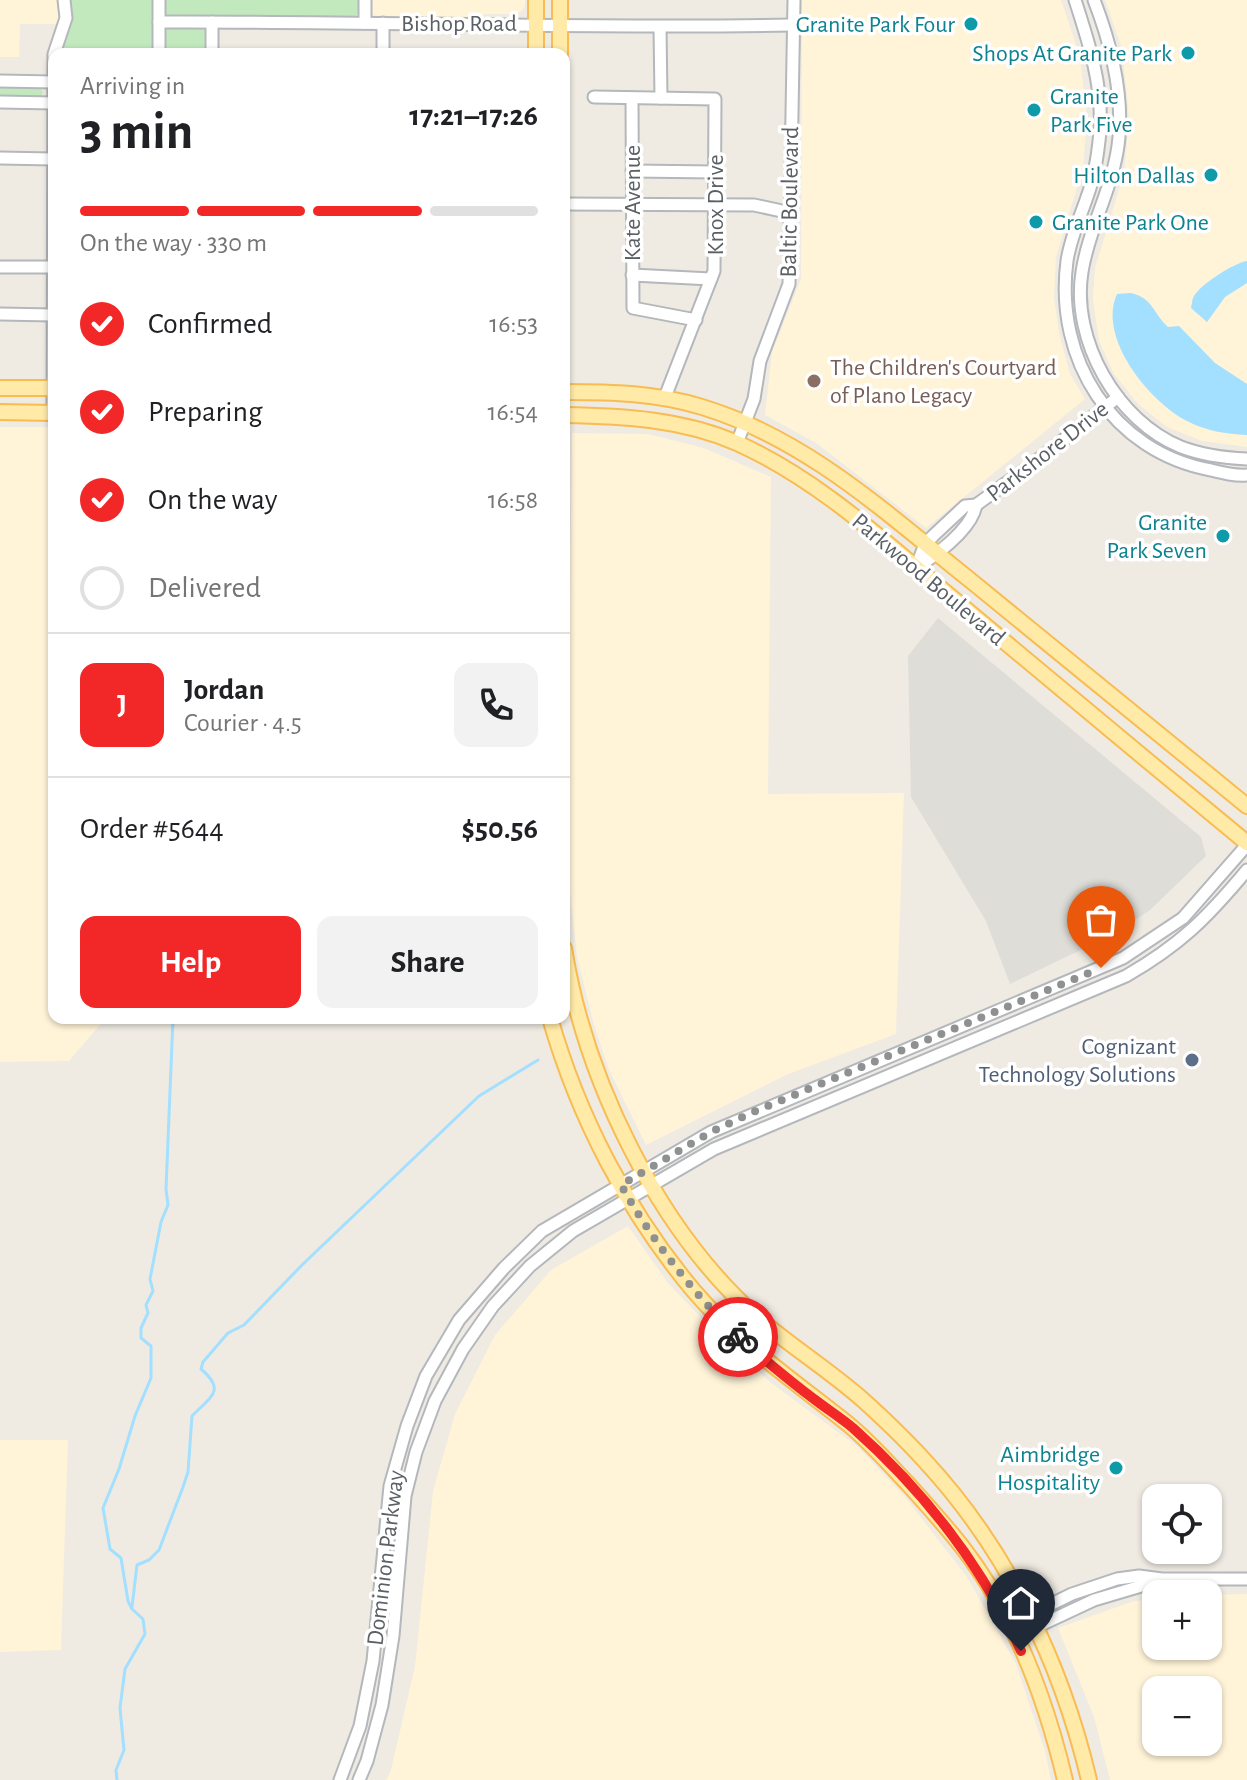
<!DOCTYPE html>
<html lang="en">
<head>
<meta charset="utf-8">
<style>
  :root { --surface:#fff; --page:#f2f2f2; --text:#202124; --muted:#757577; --line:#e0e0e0; --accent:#f12728 }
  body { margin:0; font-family:"Alegreya Sans",sans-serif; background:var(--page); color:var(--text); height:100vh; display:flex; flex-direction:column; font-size:30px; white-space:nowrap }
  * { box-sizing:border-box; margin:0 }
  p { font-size:26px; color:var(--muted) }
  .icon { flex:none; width:44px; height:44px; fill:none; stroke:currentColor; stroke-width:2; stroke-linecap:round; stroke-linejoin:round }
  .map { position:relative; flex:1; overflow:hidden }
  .panel { position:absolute; left:48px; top:48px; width:522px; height:976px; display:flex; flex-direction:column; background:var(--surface); border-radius:16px; box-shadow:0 2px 6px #0004 }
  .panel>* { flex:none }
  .tools { position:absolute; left:1142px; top:1484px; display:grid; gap:16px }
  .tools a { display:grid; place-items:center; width:80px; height:80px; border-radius:16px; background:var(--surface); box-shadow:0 2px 6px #0004; font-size:40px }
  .pin { position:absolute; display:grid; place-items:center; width:68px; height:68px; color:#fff; margin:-82px -34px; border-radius:50% 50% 50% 0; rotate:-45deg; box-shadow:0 0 8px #0007 }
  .pin .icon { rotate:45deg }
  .courier { position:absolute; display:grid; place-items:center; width:80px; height:80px; margin:-40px; border:6px solid #f12728; border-radius:50%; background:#fff; color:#222; box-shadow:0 2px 10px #0007 }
  .overview em { font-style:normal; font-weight:700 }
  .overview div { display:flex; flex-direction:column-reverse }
  .overview { display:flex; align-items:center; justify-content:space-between; height:136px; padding:0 32px }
  h1 { font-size:52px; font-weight:700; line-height:60px }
  .bar { display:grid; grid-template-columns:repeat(4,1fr); gap:12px 8px; align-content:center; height:96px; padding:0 32px }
  .bar i { height:10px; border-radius:6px; background:var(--line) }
  .bar .current { background:var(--accent) }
  .bar p { grid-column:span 4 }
  .line { display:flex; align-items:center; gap:20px; padding:0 32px; border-top:2px solid var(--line) }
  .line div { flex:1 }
  .round { display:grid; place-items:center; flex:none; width:84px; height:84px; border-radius:16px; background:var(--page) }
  ol { padding:0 32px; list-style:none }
  li { display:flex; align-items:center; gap:24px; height:88px }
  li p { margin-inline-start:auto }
  li .icon { padding:8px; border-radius:50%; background:var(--accent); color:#fff; stroke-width:4 }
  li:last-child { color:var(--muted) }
  li i { width:44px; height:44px; border:4px solid var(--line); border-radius:50% }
  .button { display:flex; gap:16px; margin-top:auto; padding:16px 32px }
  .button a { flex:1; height:92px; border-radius:16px; background:var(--accent); color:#fff; font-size:32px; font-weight:700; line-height:92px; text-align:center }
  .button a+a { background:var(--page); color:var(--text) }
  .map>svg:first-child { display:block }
  .commercial { fill:#fff3d8; fill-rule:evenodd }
  .industrial { fill:#dfddd8 }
  .green { fill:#c2e8be }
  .water { fill:#a3dfff }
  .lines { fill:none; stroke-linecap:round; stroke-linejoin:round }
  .stream { stroke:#a3dfff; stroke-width:3 }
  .minor-casing { stroke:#b4b7bb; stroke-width:15 }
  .major-casing { stroke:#f8bc53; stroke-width:18 }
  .minor { stroke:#fff; stroke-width:11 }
  .major { stroke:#ffeaa8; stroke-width:14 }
  .done { stroke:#8f9191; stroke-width:8; stroke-dasharray:0 14.4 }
  .route { stroke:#f12728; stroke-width:10 }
  .culture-dot { fill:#0f9aa8; stroke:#fff; stroke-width:3 }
  .education-dot { fill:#8d6e63; stroke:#fff; stroke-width:3 }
  .service-dot { fill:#5c6f8a; stroke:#fff; stroke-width:3 }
  .labels { text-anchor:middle; stroke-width:7; stroke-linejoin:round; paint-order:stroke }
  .street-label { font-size:24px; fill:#5b6065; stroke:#fff }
  .culture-label { font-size:24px; fill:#0d838f; stroke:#fff; text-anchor:end }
  .education-label { font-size:24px; fill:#785e54; stroke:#fff; text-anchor:start }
  .service-label { font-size:24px; fill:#4e5e75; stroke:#fff; text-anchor:end }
</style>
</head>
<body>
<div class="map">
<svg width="1247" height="1780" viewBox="0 0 1247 1780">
  <rect width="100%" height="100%" fill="#efebe3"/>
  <g class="commercial">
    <polygon points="0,0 59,0 62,24 20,24 19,57 0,57"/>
    <polygon points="368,0 525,0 525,5 523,10 517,14 486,14 465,19 374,18 370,15"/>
    <polygon points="802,0 1061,0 1080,57 1087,118 1083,168 1056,257 1054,297 1059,333 1070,374 1085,399 926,528 816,443 765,415 772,352 801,279"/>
    <polygon points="1105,0 1247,0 1247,447 1202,441 1167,427 1138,404 1114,374 1099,341 1093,300 1095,268 1124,173 1129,118 1122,48"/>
    <polygon points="0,427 54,427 54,1018 106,1018 69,1061 0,1062"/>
    <polygon points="572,433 648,434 704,448 771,477 768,794 904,793 896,1034 786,1075 646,1145 609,1070 594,1025 577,957 567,865"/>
    <polygon points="628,1226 668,1283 712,1329 770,1382 857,1446 905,1497 967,1577 1016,1664 1045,1751 1051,1780 386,1780 391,1770 415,1666 433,1491 455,1414 495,1335 551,1270"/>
    <polygon points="0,1440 68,1440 61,1650 0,1652"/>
    <path d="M1247,1594v186h-137l-16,-63 -36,-89 76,-27 22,-2v47h52v-51zM1156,1690h52v52h-52z"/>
  </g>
  <polygon class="industrial" points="938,618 1201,837 1206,856 1150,910 1112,935 1010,984 986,921 911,797 908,656"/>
  <g class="green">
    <polygon points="68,0 154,0 153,54 60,54 71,20"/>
    <polygon points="164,0 359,0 358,14 353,18 167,17 164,11"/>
    <polygon points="201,27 208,33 208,54 163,54 165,30 172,27"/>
    <polygon points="0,86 39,86 43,92 41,98 0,99"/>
  </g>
  <g class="water">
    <path d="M1247,261v22l-22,14 -18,25 -16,-14c1,-4 1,-9 3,-12 7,-12 40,-33 53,-35z"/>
    <path d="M1131,293c23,6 21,19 37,34l11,-1 36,37 32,21v51c-21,-1 -41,-4 -60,-14 -37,-19 -90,-83 -70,-127z"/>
  </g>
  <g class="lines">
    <g class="stream">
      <path d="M132,1607l5,-42 12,-5 10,-10 24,-63 5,-15 4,-56c18,-19 35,-25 9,-47l2,-7 25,-29 16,-8 58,-60 177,-169 59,-36"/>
      <polyline points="117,1780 116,1770 124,1750 120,1708 125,1669 145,1634 143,1619 132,1609 128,1601 121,1558 110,1549 103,1508 119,1469 135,1416 151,1378 151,1346 141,1338 141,1328 148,1313 146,1305 153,1291 150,1279 161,1222 168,1205 166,1189 173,1018"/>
    </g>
    <g class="minor-casing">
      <g id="minor">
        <polyline points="159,0 159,54"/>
        <path d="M1075,0c14,43 28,86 25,131 -2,23 -5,45 -13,66 -7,21 -17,42 -20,64 -13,98 45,191 144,209 12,3 24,6 36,5"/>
        <path d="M1094,0c17,44 29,90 25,137 -4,48 -30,89 -37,135 -11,68 35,149 99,175 21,8 44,11 66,12"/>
        <path d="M159,22c211,-1 422,7 632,3"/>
        <polyline points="365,23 365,0"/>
        <polyline points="383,23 383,54"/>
        <polyline points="660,28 661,98"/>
        <polyline points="54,54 66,18 64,0"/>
        <polyline points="212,54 212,22"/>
        <polyline points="0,81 54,82"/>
        <polyline points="594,97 715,99 714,271 665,397"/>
        <polyline points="632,98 633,308 696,320"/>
        <polyline points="0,102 54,103"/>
        <polyline points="0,158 53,159"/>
        <polyline points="632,171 715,172"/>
        <polyline points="564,204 754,205 791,213"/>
        <polyline points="0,267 54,267"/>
        <polyline points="632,275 711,279"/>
        <polyline points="0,314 53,315"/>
        <polyline points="53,413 54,56"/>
        <polyline points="737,443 754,399 760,361 789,284 794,0"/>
        <polyline points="916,568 925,544 934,535 965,506 976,505 1034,463 1118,397"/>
        <path d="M916,568c20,-13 56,-39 60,-63"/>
        <polyline points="1009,1625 1072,1594 1117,1579 1139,1576 1162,1579 1247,1579"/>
        <polyline points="1015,1637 1094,1600 1158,1581"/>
        <polyline points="340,1780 360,1726 373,1661 390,1486 407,1426 426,1376 459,1320 504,1268 542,1231 711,1132 1123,958 1183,918 1247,845"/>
        <path d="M359,1780l8,-19 15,-56 11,-69 12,-140 11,-44 19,-51 28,-52 30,-43 37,-40 43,-35 141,-82 412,-173c54,-31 81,-58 121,-106"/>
      </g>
    </g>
    <g class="major-casing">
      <g id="major">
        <polyline points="536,54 536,0"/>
        <polyline points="560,54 560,0"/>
        <polyline points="0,388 54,388"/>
        <path d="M564,392c47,0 93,1 138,15 105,32 184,106 268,173 93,75 185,151 277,226"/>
        <polyline points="0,412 54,413"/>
        <path d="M564,415c59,1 118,4 173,28 83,37 151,102 220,159 97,81 193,161 290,241"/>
        <path d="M564,948c21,131 93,281 194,370 34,29 72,53 105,82 21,19 42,39 61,60 83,89 137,202 165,320"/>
        <path d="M550,1018c28,98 77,193 143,272 45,53 101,91 155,134 22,18 41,40 60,60 19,21 38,42 55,64 51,66 83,152 102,232"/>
      </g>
    </g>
    <use href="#minor" class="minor"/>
    <use href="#major" class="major"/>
  </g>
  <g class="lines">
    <path class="done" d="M738,1337c-46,-46 -85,-95 -117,-152l90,-53 42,-20 348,-144"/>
    <path class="route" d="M738,1337c25,21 50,43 76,62 13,10 27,19 39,29 70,62 129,138 168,223"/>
  </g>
  <g class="culture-dot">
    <circle cx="971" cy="24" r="8"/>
    <circle cx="1188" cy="53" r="8"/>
    <circle cx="1034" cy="110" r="8"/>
    <circle cx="1211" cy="175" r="8"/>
    <circle cx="1036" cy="222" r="8"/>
    <circle cx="1223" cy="536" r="8"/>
    <circle cx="1116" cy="1468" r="8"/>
  </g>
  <circle class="education-dot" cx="814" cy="381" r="8"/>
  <circle class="service-dot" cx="1192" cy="1060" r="8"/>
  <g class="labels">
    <g class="street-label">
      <text x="459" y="31">Bishop Road</text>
      <text transform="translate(789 202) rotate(-89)" y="8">Baltic Boulevard</text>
      <text transform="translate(632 203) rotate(-90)" y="8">Kate Avenue</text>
      <text transform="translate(715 205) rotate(-90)" y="8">Knox Drive</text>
      <text transform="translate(1047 451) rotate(-38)" y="8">Parkshore Drive</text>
      <text transform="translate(929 579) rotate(40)" y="8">Parkwood Boulevard</text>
      <text transform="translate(385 1558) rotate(-83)" y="8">Dominion Parkway</text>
    </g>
    <g class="culture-label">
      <text x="955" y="32">Granite Park Four</text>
      <text x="1172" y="61">Shops At Granite Park</text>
      <text x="1050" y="104" text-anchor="start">Granite<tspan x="1050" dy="28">Park Five</tspan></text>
      <text x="1195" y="183">Hilton Dallas</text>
      <text x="1052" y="230" text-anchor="start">Granite Park One</text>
      <text x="1207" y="530">Granite<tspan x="1207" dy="28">Park Seven</tspan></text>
      <text x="1100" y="1462">Aimbridge<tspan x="1100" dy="28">Hospitality</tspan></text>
    </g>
    <g class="education-label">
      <text x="830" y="375">The Children's Courtyard<tspan x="830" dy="28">of Plano Legacy</tspan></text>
    </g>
    <g class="service-label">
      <text x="1176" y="1054">Cognizant<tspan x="1176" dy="28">Technology Solutions</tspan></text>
    </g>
  </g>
</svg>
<div class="tools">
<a><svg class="icon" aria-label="locate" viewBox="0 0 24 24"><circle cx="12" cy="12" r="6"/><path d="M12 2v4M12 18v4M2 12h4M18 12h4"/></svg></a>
<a>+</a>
<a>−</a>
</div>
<div class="pin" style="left:1101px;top:968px;background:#ea580c"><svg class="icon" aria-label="bag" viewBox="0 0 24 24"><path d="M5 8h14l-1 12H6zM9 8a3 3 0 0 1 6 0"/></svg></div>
<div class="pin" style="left:1021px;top:1651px;background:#1f2937"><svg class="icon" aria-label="home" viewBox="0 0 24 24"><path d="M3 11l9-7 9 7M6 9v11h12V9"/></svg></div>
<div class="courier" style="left:738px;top:1337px"><svg class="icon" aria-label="bike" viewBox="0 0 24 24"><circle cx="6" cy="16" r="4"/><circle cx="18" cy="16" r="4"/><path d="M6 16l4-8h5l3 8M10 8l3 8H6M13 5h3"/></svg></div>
<section class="panel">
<div class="overview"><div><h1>3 min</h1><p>Arriving in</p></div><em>17:21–17:26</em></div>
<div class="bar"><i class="current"></i><i class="current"></i><i class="current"></i><i></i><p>On the way · 330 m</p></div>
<ol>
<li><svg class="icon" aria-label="check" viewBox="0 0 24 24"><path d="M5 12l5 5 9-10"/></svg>Confirmed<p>16:53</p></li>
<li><svg class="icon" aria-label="check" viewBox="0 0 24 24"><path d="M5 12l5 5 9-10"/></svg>Preparing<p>16:54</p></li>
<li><svg class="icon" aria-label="check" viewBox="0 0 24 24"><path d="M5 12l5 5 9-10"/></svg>On the way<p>16:58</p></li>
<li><i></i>Delivered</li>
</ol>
<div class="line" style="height:144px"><b class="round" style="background:var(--accent);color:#fff">J</b><div><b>Jordan</b><p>Courier · 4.5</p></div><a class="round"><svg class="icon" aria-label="phone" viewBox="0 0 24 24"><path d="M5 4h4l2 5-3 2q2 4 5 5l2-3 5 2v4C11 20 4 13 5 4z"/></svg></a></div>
<div class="line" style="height:104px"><div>Order #5644</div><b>$50.56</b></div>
<div class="button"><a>Help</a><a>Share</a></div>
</section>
</div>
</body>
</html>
